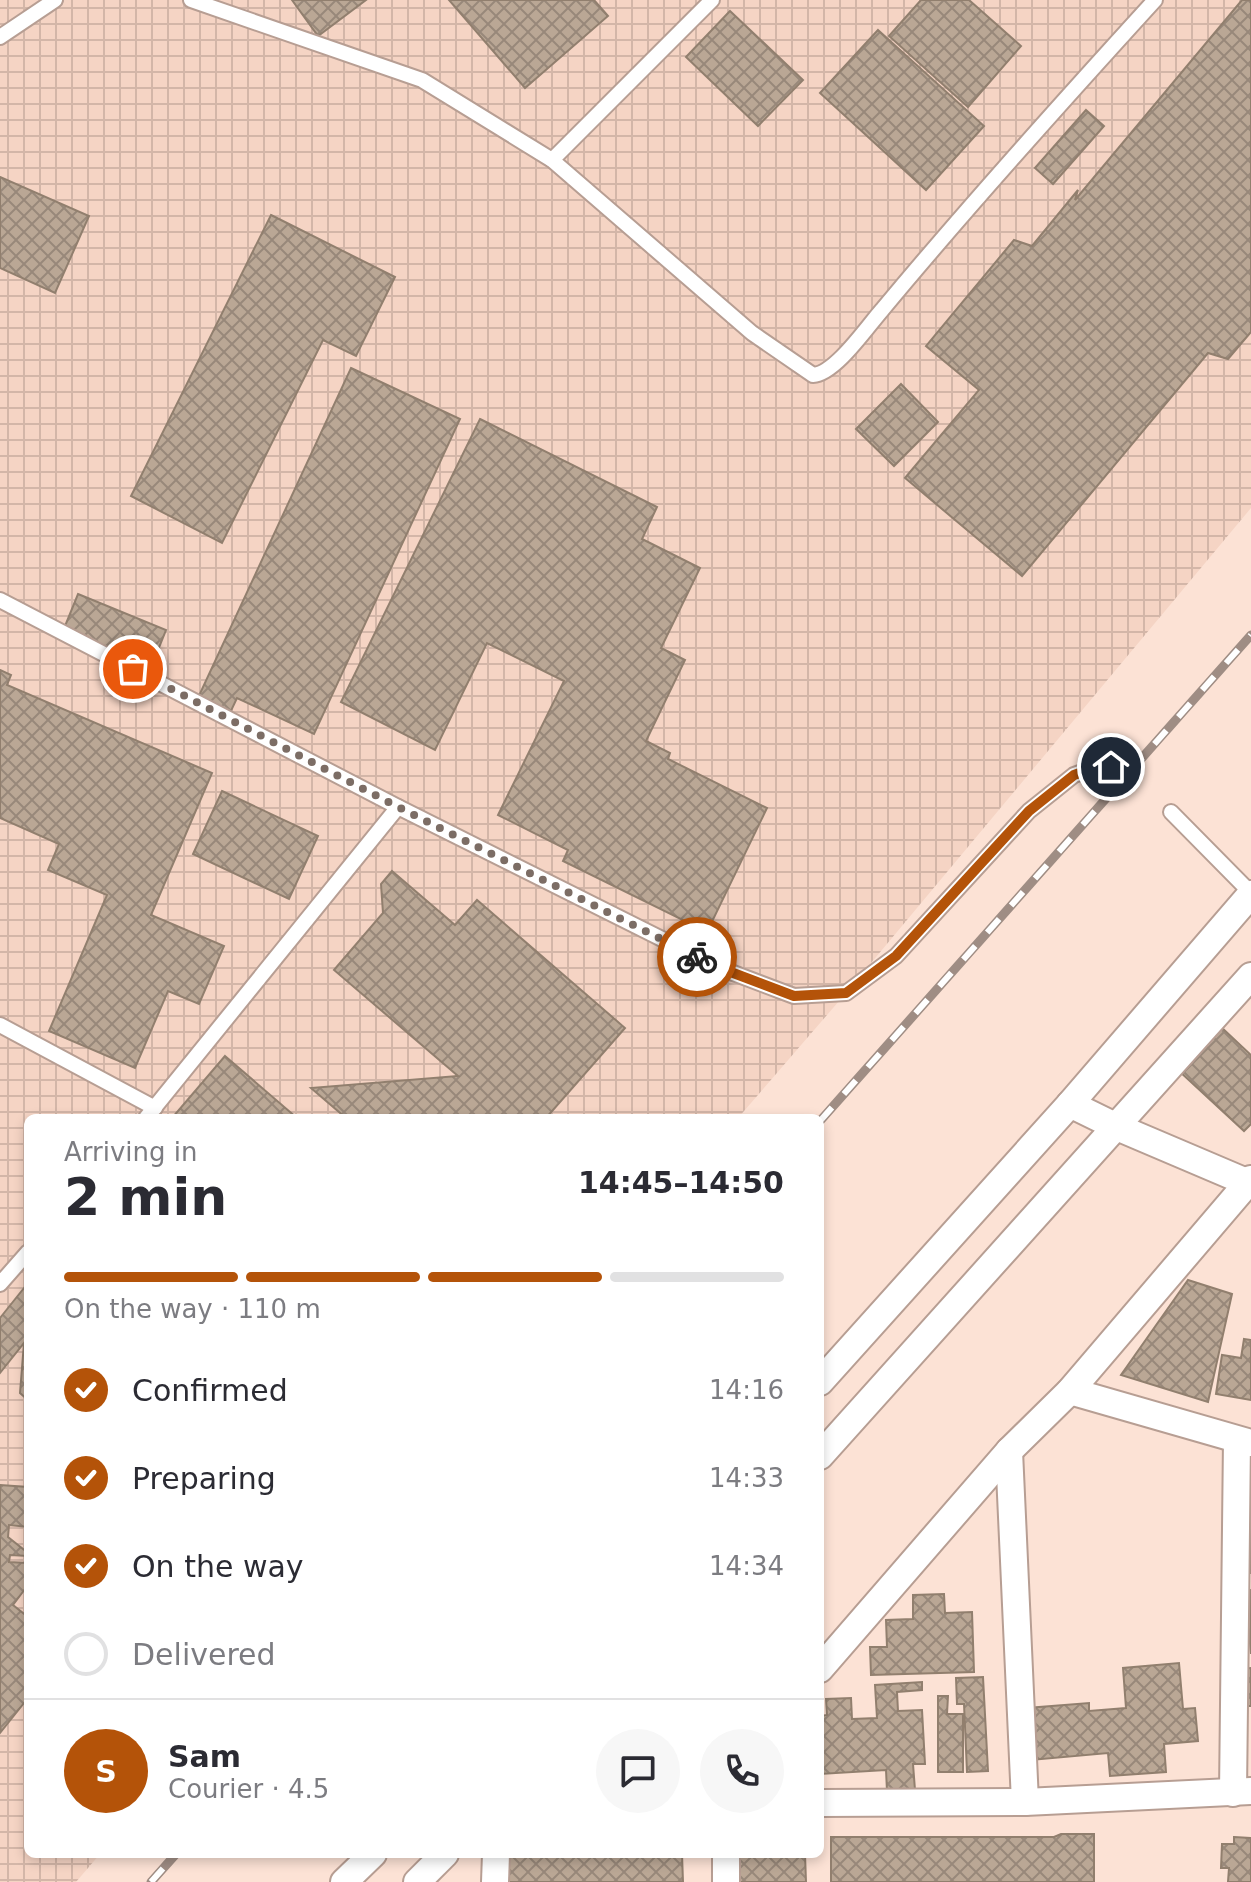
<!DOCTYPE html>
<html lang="en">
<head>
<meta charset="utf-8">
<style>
  :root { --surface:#fff; --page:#f7f7f7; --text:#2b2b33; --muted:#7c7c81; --line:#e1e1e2; --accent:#b45309 }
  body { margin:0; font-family:"DejaVu Sans",sans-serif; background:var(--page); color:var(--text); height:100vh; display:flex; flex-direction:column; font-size:30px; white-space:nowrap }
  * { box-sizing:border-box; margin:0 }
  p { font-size:26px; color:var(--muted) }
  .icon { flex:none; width:44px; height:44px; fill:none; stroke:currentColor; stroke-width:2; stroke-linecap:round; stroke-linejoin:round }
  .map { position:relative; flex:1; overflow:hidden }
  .sheet { position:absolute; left:24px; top:1114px; width:800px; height:744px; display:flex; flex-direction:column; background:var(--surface); border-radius:12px; box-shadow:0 4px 12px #0003 }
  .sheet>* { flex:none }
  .pin { position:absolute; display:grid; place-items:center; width:68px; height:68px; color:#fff; margin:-34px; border:4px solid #fff; border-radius:50%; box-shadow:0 2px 8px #0007 }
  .courier { position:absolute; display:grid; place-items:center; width:80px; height:80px; margin:-40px; border:6px solid #b45309; border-radius:50%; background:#fff; color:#222; box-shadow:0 2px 10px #0007 }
  .head em { font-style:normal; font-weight:600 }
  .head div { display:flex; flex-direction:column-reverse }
  .head { display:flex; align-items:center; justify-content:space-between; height:136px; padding:0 40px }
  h1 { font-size:52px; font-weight:600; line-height:60px }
  .bar { display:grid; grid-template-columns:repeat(4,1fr); gap:12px 8px; align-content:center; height:96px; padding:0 40px }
  .bar i { height:10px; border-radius:6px; background:var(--line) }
  .bar .on { background:var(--accent) }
  .bar p { grid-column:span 4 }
  .line { display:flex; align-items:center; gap:20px; padding:0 40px; border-top:2px solid var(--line) }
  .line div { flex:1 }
  .round { display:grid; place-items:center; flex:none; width:84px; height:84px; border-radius:42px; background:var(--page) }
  ol { padding:0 40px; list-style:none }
  li { display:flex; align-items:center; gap:24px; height:88px }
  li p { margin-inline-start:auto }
  li .icon { padding:8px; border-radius:50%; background:var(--accent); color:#fff; stroke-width:4 }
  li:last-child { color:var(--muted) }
  li i { width:44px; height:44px; border:4px solid var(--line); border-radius:50% }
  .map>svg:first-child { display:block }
  .industrial { fill:url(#industrial-grid) }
  .building { fill:url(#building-cross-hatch); stroke:#917f6e; stroke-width:2 }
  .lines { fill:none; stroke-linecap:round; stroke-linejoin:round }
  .service-casing { stroke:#b79e93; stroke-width:18 }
  .minor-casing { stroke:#b79e93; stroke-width:30 }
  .service { stroke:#fff; stroke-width:14 }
  .minor { stroke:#fff; stroke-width:26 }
  .rail-casing { stroke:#9f8d84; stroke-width:9 }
  .rail { stroke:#fff; stroke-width:6; stroke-dasharray:18; stroke-linecap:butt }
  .done { stroke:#7c6d65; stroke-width:8; stroke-dasharray:0 14.4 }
  .route { stroke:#b45309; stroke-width:10 }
</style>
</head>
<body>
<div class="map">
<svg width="1251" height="1882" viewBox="0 0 1251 1882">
  <defs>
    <pattern id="industrial-grid" width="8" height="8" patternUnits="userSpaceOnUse" patternTransform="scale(2)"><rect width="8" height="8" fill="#f5d4c4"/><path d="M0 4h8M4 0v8" fill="none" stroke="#d3b6a8"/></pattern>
    <pattern id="building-cross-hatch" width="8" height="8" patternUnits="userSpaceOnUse" patternTransform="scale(2)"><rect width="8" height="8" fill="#baa795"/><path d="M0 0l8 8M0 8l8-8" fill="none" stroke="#98887a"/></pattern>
  </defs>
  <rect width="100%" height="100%" fill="#fce2d5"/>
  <polygon class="industrial" points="0,0 1251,0 1251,508 846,993 738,1118 28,1118 28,1854 100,1854 76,1882 0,1882"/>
  <g class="building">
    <polygon points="292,0 366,0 318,36"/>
    <polygon points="449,0 594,0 608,16 525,88"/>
    <polygon points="921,0 969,0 1021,46 968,107 889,36"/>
    <polygon points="1242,0 1251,0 1251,332 1228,359 1208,353 1022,576 905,478 979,390 926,346 1014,240 1032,246 1078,190 1075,200"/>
    <polygon points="730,11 803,80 758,126 686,57"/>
    <polygon points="878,30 984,126 926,190 820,93"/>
    <polygon points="1086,110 1104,126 1053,184 1035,168"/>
    <polygon points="0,177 89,216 55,293 0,268"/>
    <polygon points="271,215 395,277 356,356 323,340 222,543 131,496"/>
    <polygon points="351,368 460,419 314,734 237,698 229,715 197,700"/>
    <polygon points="901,384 938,422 894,466 856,429"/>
    <polygon points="480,419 657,507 642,539 700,568 661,648 685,660 646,741 670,753 668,759 767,808 707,932 563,861 568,850 498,815 564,681 487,643 435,750 341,702"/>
    <polygon points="78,594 166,630 152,665 63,631"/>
    <polygon points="0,670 11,675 7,685 212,773 151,915 224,946 199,1004 168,991 135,1068 49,1031 107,895 48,870 59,844 0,818"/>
    <polygon points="222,791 318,836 289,899 193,854"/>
    <polygon points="392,871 455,925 477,900 625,1028 546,1118 346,1118 311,1088 458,1076 334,970 383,913 381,884"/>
    <polygon points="1220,1026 1251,1055 1251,1124 1244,1131 1179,1071"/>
    <polygon points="225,1056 297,1118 172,1118"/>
    <polygon points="1188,1280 1232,1294 1208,1402 1121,1375"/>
    <polygon points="28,1283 28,1400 20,1393 24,1343 0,1373 0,1318"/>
    <polygon points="1244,1339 1251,1340 1251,1400 1216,1394 1222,1355 1241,1358"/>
    <polygon points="1249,1476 1251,1476 1251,1573 1250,1573"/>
    <polygon points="0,1485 28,1487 28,1527 9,1525 8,1537 28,1553 28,1556 10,1555 9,1562 28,1563 28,1585 13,1605 28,1617 28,1698 0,1733"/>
    <polygon points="1251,1590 1251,1654 1245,1591"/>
    <polygon points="944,1594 945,1613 972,1612 974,1672 871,1675 870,1647 887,1647 886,1620 913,1619 913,1595"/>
    <polygon points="1179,1663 1183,1709 1195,1708 1198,1741 1164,1744 1166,1772 1110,1776 1108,1753 1031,1760 1027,1708 1089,1703 1089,1711 1126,1708 1123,1668"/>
    <polygon points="1251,1668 1251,1706 1244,1706 1241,1669"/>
    <polygon points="983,1677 988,1771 967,1772 964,1704 957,1704 956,1678"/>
    <polygon points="922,1682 922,1690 897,1692 898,1711 922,1710 925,1764 913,1764 915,1790 887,1791 886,1770 820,1774 820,1716 827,1715 826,1699 851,1698 852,1719 877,1718 875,1685"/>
    <polygon points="938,1696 948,1696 947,1714 963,1714 963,1772 938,1772"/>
    <polygon points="1061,1834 1094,1834 1094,1882 831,1882 831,1837 1054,1837"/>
    <polygon points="1234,1837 1251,1838 1251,1882 1228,1882 1229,1868 1221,1868 1222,1844 1234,1844"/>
    <polygon points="501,1854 682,1854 683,1882 502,1882"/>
    <polygon points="730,1854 805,1854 806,1882 731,1882"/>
  </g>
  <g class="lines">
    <g class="service-casing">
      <g id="service">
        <path d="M191,0l231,80 130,80 200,173 61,42c22,-1 54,-48 69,-65 88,-106 180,-208 273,-310"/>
        <polyline points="0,37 55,0"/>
        <polyline points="552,160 712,0"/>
        <polyline points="0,600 398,807 720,968 794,996 846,993 896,956 1029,811 1074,775 1099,766 1111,767"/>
        <polyline points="1171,812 1251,893"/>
        <polyline points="0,1025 155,1108"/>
        <polyline points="146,1118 398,807"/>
        <polyline points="0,1284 28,1252"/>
      </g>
    </g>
    <g class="minor-casing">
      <g id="minor">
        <polyline points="1070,1104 1117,1127 1251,1184"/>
        <polyline points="820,1382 1070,1104 1251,894"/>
        <polyline points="1070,1391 1251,1443"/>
        <polyline points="1009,1451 1025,1802"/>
        <polyline points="820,1456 1251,976"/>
        <polyline points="820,1669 1009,1451 1070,1391 1251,1179"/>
        <polyline points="1233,1793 1237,1440"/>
        <polyline points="820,1803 1025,1802 1251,1791"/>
        <polyline points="344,1882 373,1854"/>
        <polyline points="417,1882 445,1854"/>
        <polyline points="495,1882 496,1854"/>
        <polyline points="726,1882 726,1854"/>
      </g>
    </g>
    <use href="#service" class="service"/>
    <use href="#minor" class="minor"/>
    <g class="rail-casing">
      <g id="rail">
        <polyline points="820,1121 1251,635"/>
        <polyline points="151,1882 176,1854"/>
      </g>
    </g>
    <use href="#rail" class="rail"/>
  </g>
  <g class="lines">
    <polyline class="done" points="133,669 398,807 697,957"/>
    <polyline class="route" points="697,957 720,968 794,996 846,993 896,956 1029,811 1074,775 1099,766 1111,767"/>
  </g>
</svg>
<div class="pin" style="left:133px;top:669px;background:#ea580c"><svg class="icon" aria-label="bag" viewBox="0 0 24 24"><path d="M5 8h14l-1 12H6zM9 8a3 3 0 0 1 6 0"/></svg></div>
<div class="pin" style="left:1111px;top:767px;background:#1f2937"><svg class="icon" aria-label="home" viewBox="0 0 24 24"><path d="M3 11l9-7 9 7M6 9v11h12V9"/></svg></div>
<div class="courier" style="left:697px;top:957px"><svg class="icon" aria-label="bike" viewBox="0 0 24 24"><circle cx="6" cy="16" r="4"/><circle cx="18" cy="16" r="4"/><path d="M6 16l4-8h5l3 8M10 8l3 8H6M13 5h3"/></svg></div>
<section class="sheet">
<div class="head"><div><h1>2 min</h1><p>Arriving in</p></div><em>14:45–14:50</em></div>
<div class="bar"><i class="on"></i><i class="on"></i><i class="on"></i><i></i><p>On the way · 110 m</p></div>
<ol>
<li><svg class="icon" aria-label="check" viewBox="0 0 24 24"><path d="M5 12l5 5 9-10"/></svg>Confirmed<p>14:16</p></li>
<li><svg class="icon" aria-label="check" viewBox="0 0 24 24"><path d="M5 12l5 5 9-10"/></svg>Preparing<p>14:33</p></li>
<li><svg class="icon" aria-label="check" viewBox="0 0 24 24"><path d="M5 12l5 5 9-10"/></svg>On the way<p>14:34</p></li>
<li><i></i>Delivered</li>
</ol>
<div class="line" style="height:144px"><b class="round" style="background:var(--accent);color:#fff">S</b><div><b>Sam</b><p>Courier · 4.5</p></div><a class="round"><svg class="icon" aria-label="chat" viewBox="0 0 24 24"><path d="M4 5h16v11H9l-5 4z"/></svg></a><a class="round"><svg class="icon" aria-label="phone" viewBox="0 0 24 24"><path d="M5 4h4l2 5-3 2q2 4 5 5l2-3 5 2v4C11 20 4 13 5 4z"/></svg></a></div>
</section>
</div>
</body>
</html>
